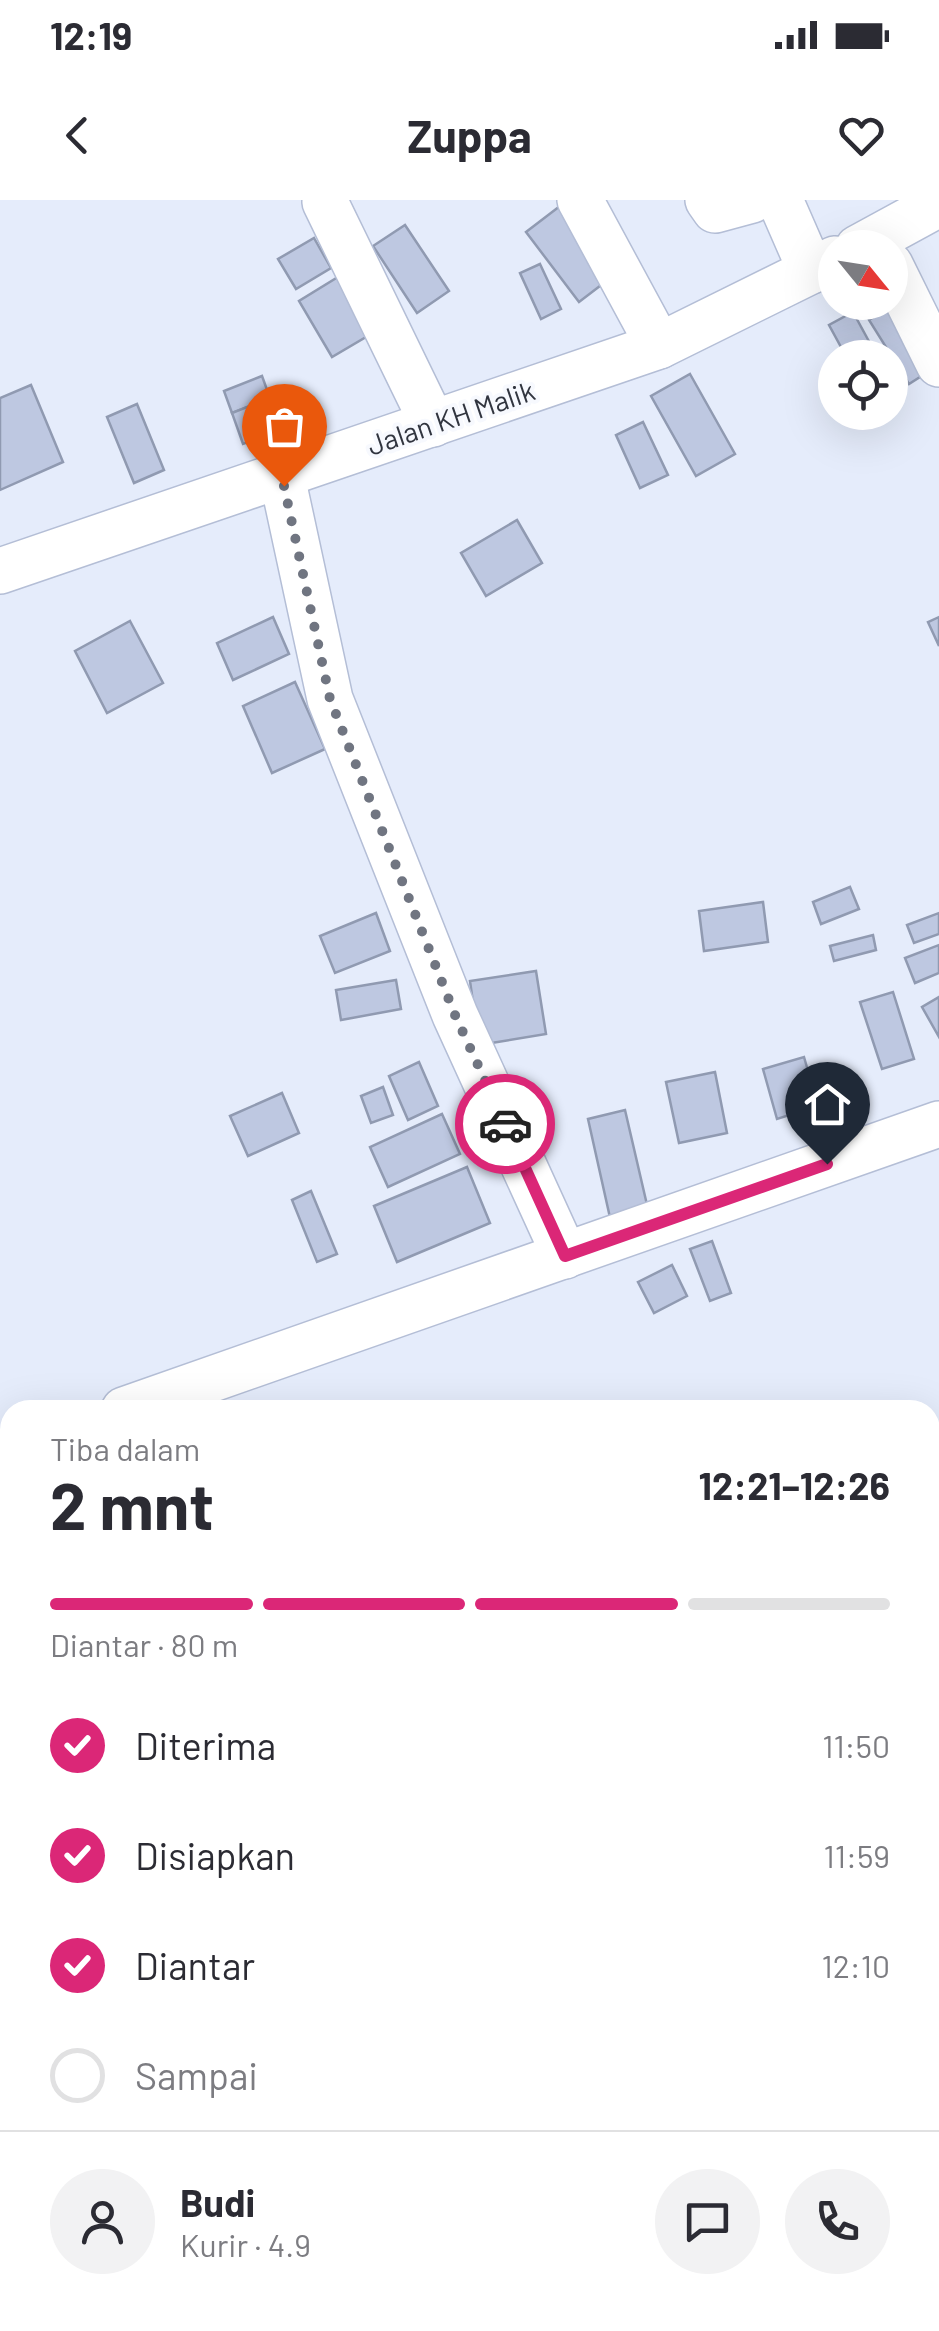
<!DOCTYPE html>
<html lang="id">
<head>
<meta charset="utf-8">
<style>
  :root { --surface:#fff; --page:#f2f2f3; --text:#2b2b33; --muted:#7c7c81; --line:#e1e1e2; --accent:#db2777 }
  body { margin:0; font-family:Barlow,sans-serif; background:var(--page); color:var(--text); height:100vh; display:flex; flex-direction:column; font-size:38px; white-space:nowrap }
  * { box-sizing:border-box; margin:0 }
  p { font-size:32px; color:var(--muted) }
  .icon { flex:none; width:55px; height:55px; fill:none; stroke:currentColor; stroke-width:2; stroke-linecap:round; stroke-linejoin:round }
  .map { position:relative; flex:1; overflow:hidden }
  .drawer { position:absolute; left:0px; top:1200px; width:940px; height:932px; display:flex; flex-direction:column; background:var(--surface); border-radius:30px 30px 0 0; box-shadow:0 10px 40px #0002 }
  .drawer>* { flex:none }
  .needle { width:65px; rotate:120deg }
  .fabs { position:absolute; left:818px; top:30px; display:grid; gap:20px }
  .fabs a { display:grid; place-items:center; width:90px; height:90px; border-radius:50%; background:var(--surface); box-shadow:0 10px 40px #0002; font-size:50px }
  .pin { position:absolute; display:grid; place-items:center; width:85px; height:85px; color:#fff; margin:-102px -42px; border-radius:50% 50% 50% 0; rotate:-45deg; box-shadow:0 0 10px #0007 }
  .pin .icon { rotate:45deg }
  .courier { position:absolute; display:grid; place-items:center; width:100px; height:100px; margin:-50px; border:8px solid #db2777; border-radius:50%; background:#fff; color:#222; box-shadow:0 2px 12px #0007 }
  .head em { font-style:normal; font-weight:700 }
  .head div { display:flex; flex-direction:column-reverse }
  .head { display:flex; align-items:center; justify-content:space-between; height:170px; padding:0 50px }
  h1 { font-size:65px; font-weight:700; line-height:75px }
  .bar { display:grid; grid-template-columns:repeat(4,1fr); gap:15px 10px; align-content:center; height:120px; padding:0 50px }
  .bar i { height:12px; border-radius:8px; background:var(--line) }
  .bar .active { background:var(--accent) }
  .bar p { grid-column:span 4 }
  .line { display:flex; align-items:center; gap:25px; padding:0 50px; border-top:2px solid var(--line) }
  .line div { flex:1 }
  .round { display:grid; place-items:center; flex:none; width:105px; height:105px; border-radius:52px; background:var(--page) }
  ol { padding:0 50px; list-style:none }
  li { display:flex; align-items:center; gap:30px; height:110px }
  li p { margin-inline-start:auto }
  li .icon { padding:10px; border-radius:50%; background:var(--accent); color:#fff; stroke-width:4 }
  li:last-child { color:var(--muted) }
  li i { width:55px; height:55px; border:5px solid var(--line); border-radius:50% }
  .status { display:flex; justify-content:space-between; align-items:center; height:70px; padding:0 50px; background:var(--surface); direction:ltr }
  .status svg { height:28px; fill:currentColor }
  header { display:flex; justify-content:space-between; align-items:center; height:130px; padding:0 50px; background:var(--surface); font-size:45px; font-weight:700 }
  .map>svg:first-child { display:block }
  .building { fill:#bec8e1; stroke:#909ab1; stroke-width:2.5 }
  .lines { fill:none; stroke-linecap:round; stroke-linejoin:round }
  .minor-casing { stroke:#b4bed6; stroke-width:48 }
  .minor { stroke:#fff; stroke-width:45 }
  .done { stroke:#707581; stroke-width:10; stroke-dasharray:0 18 }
  .route { stroke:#db2777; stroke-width:12 }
  .labels { text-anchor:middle; stroke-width:8; stroke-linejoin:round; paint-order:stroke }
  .street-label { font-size:28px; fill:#31353f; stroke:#f7f9fe }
</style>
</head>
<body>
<div class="status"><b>12:19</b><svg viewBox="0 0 49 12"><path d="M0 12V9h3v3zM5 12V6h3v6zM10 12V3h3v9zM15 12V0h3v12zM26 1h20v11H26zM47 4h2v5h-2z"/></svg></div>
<header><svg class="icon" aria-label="back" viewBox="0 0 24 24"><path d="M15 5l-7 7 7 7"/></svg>Zuppa<svg class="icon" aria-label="heart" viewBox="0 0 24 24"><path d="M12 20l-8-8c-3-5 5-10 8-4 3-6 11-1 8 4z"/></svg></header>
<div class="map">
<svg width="939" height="2131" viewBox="0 0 939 2131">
  <rect width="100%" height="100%" fill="#e5ecfb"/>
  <g class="building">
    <polygon points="560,6 613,76 579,102 526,32"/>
    <polygon points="405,25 449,91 417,113 373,46"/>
    <polygon points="314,38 331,68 296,89 278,59"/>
    <polygon points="540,64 561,109 541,119 520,73"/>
    <polygon points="338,77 371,134 332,157 299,101"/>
    <polygon points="897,102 937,166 909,184 869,120"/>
    <polygon points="853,112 878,158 847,158 829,125"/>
    <polygon points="690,174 735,254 696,276 651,196"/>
    <polygon points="262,176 270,198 232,213 224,191"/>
    <polygon points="31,185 63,262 0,290 0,198"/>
    <polygon points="270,198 281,230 243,244 232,213"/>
    <polygon points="137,204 164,270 134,283 107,217"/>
    <polygon points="643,222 668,275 640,288 616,235"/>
    <polygon points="517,320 542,363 486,396 461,353"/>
    <polygon points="273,417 289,454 233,480 217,443"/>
    <polygon points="939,417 939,446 928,422"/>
    <polygon points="130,421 163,483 107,513 75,451"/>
    <polygon points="295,482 325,549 272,573 243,506"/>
    <polygon points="850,687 859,709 821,724 813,702"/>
    <polygon points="763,702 768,742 704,751 699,711"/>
    <polygon points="376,713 390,751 335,773 320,736"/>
    <polygon points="939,713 939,734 914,743 907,725"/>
    <polygon points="873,735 876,750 834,761 830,746"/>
    <polygon points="939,745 939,773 915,783 905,758"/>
    <polygon points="536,771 546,834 479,845 470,781"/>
    <polygon points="396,780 401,809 341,820 336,790"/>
    <polygon points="893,792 914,859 882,869 860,802"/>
    <polygon points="939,797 939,837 922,807"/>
    <polygon points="804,857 818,906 777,919 763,869"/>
    <polygon points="419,862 438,906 408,920 389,876"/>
    <polygon points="715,872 727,933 679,943 666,882"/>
    <polygon points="383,887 393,915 371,923 361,896"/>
    <polygon points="282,893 299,933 248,956 230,916"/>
    <polygon points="625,910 651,1022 613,1031 588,919"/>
    <polygon points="442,914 460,954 388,987 370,947"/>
    <polygon points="467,967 490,1023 397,1062 374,1006"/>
    <polygon points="311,991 337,1054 317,1062 292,1000"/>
    <polygon points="712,1041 731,1093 710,1101 690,1049"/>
    <polygon points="672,1065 687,1096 654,1113 638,1082"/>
    <polygon points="10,1410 10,1460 9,1460 0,1438 0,1415"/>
    <polygon points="10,1532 10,1584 0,1588 0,1536"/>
    <polygon points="430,2122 542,2122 526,2131 414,2131"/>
    <polygon points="609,2122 645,2122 650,2131 613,2131"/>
  </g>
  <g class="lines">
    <g class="minor-casing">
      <g id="minor">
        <polyline points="580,0 659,146"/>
        <polyline points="708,0 715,10 752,0"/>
        <polyline points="780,0 811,71"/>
        <polyline points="325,2 433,224"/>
        <polyline points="858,48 939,4"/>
        <polyline points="890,65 939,164"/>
        <polyline points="284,286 330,499 455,815 565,1056"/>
        <polyline points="0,371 659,146 835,59"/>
        <polyline points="124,1210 939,924"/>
        <polyline points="197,2122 201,2131"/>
      </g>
    </g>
    <use href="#minor" class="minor"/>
  </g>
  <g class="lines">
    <polyline class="done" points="284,286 330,499 455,815 505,924"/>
    <polyline class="route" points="505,924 565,1056 827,964"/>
  </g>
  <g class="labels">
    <g class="street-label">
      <text transform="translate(451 218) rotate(-19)" y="10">Jalan KH Malik</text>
    </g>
  </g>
</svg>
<div class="fabs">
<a><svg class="needle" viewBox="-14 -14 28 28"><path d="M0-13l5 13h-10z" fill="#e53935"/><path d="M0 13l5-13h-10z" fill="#7c7c81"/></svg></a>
<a><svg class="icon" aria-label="locate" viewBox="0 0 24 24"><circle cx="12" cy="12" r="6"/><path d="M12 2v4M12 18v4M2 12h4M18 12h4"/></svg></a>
</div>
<div class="pin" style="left:284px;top:286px;background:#ea580c"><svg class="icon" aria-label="bag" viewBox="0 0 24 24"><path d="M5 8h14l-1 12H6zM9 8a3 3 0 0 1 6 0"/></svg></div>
<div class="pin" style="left:827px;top:964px;background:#1f2937"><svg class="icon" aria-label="home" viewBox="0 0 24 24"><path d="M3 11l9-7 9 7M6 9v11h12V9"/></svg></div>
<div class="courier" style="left:505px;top:924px"><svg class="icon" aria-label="car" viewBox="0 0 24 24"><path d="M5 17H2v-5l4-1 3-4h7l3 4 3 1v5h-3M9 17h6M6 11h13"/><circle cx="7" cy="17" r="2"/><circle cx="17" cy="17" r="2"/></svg></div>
<section class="drawer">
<div class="head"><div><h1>2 mnt</h1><p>Tiba dalam</p></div><em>12:21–12:26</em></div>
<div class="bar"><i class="active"></i><i class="active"></i><i class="active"></i><i></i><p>Diantar · 80 m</p></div>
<ol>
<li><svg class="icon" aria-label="check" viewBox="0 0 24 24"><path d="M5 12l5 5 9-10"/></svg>Diterima<p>11:50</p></li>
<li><svg class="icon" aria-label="check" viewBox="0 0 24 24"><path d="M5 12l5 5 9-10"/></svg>Disiapkan<p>11:59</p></li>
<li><svg class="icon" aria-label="check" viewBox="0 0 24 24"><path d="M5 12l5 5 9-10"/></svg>Diantar<p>12:10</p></li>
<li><i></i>Sampai</li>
</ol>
<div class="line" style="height:180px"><a class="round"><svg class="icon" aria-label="person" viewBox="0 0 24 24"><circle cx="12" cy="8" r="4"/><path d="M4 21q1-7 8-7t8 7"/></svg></a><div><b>Budi</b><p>Kurir · 4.9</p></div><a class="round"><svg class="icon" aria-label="chat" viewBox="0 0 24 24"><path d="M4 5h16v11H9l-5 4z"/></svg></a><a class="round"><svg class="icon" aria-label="phone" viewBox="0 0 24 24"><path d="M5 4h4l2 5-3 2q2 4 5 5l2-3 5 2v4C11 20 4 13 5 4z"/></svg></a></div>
</section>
</div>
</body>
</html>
